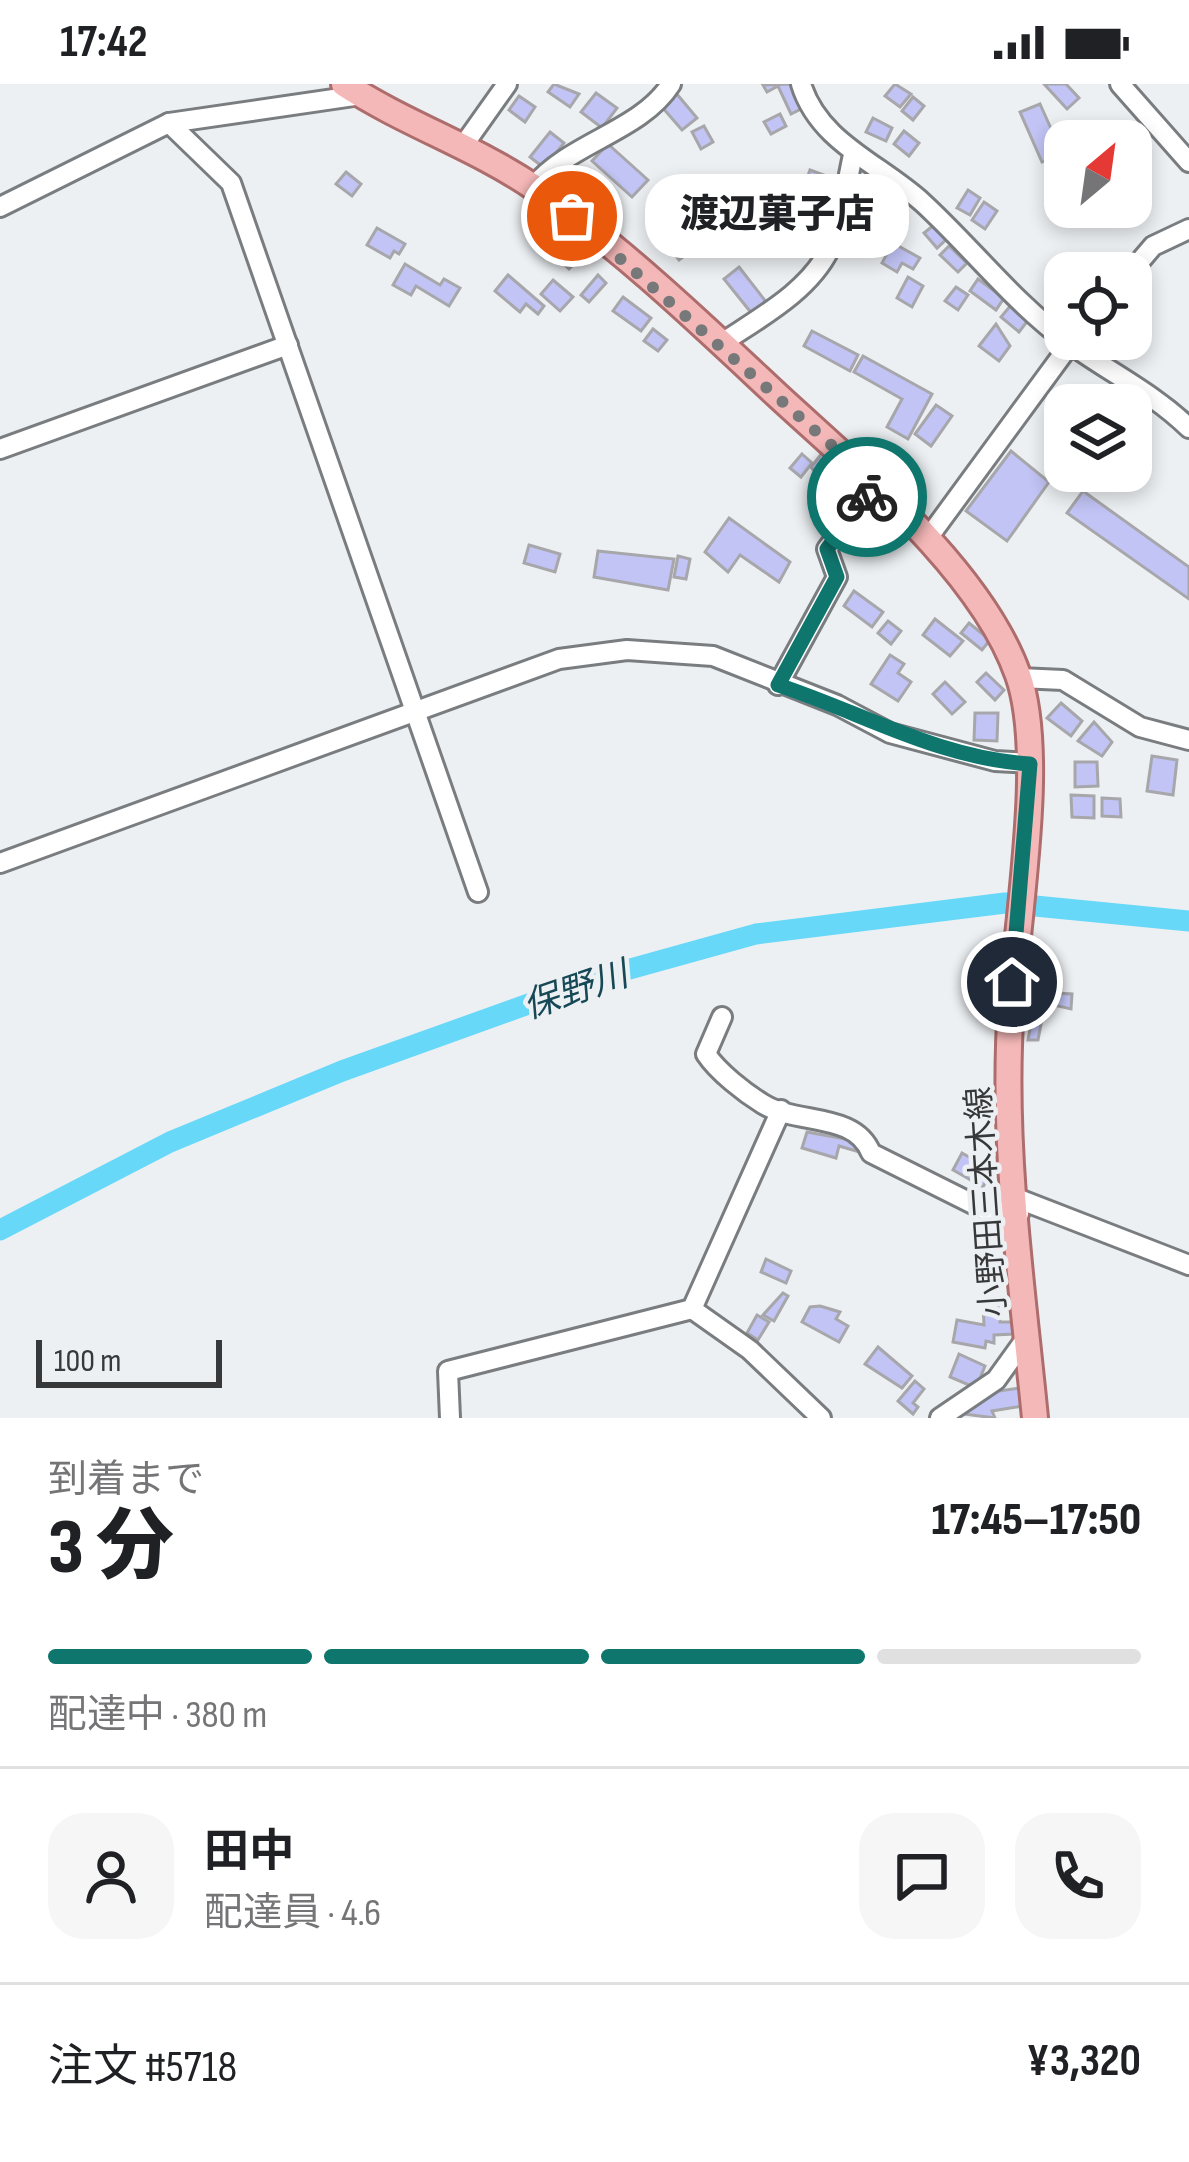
<!DOCTYPE html>
<html lang="ja">
<head>
<meta charset="utf-8">
<style>
  :root { --surface:#fff; --page:#f6f6f6; --text:#202124; --muted:#757577; --line:#e0e0e0; --accent:#0f766e }
  body { margin:0; font-family:"Sofia Sans Condensed","Noto Sans JP",sans-serif; background:var(--page); color:var(--text); height:100vh; display:flex; flex-direction:column; font-size:45px; white-space:nowrap }
  * { box-sizing:border-box; margin:0 }
  p { font-size:39px; color:var(--muted) }
  .icon { flex:none; width:66px; height:66px; fill:none; stroke:currentColor; stroke-width:2; stroke-linecap:round; stroke-linejoin:round }
  .map { position:relative; height:1334px; overflow:hidden }
  .sheet { display:flex; flex-direction:column; background:var(--surface); flex:1 }
  .sheet>* { flex:none }
  .needle { width:78px; rotate:29deg }
  .buttons { position:absolute; left:1044px; top:36px; display:grid; gap:24px }
  .buttons a { display:grid; place-items:center; width:108px; height:108px; border-radius:24px; background:var(--surface); box-shadow:0 6px 18px #0003; font-size:60px }
  .scale { position:absolute; left:36px; bottom:30px; width:186px; box-sizing:border-box; padding-left:12px; border:6px solid #363839; border-top:0; font-size:33px; line-height:42px; white-space:nowrap; color:#363839; -webkit-text-stroke:9px #edf0f3; paint-order:stroke }
  .pin { position:absolute; display:grid; place-items:center; width:102px; height:102px; color:#fff; margin:-51px; border:6px solid #fff; border-radius:50%; box-shadow:0 3px 12px #0007 }
  .courier { position:absolute; display:grid; place-items:center; width:120px; height:120px; margin:-60px; border:9px solid #0f766e; border-radius:50%; background:#fff; color:#222; box-shadow:0 3px 15px #0007 }
  .bubble { position:absolute; height:84px; border-radius:36px; background:var(--surface); box-shadow:0 6px 18px #0003; font-size:39px; font-weight:800; line-height:84px; text-align:center }
  .overview em { font-style:normal; font-weight:800 }
  .overview div { display:flex; flex-direction:column-reverse }
  .overview { display:flex; align-items:center; justify-content:space-between; height:204px; padding:0 48px }
  h1 { font-size:78px; font-weight:800; line-height:90px }
  .bar { display:grid; grid-template-columns:repeat(4,1fr); gap:18px 12px; align-content:center; height:144px; padding:0 48px }
  .bar i { height:15px; border-radius:9px; background:var(--line) }
  .bar .active { background:var(--accent) }
  .bar p { grid-column:span 4 }
  .line { display:flex; align-items:center; gap:30px; padding:0 48px; border-top:3px solid var(--line) }
  .line div { flex:1 }
  .round { display:grid; place-items:center; flex:none; width:126px; height:126px; border-radius:36px; background:var(--page) }
  .status { display:flex; justify-content:space-between; align-items:center; height:84px; padding:0 60px; background:var(--surface); direction:ltr }
  .status svg { height:33px; fill:currentColor }
  .map>svg:first-child { display:block }
  .lines { fill:none; stroke-linecap:round; stroke-linejoin:round }
  .river { stroke:#68d8f9; stroke-width:21 }
  .building { fill:#c1c4f4; stroke:#a7a7ab; stroke-width:3 }
  .minor-casing { stroke:#7a7d80; stroke-width:24 }
  .major-casing { stroke:#ae6d6d; stroke-width:30 }
  .minor { stroke:#fff; stroke-width:18 }
  .major { stroke:#f5b8b8; stroke-width:24 }
  .done { stroke:#76787a; stroke-width:12; stroke-dasharray:0 21.6 }
  .route { stroke:#0f766e; stroke-width:15 }
  .labels { text-anchor:middle; stroke-width:9; stroke-linejoin:round; paint-order:stroke }
  .street-label { font-size:33px; fill:#363839; stroke:#edf0f3 }
  .water-label { font-size:36px; font-style:italic; fill:#164856; stroke:#edf0f3 }
</style>
</head>
<body>
<div class="status"><b>17:42</b><svg viewBox="0 0 49 12"><path d="M0 12V9h3v3zM5 12V6h3v6zM10 12V3h3v9zM15 12V0h3v12zM26 1h20v11H26zM47 4h2v5h-2z"/></svg></div>
<div class="map">
<svg width="1189" height="1334" viewBox="0 0 1189 1334">
  <rect width="100%" height="100%" fill="#edf0f3"/>
  <g class="lines">
    <polyline class="river" points="0,1146 170,1058 342,987 612,890 756,850 1005,819 1189,837"/>
  </g>
  <g class="building">
    <polygon points="554,0 579,10 570,23 548,8"/>
    <polygon points="792,0 803,24 791,30 778,2 767,8 763,1"/>
    <polygon points="895,0 911,10 900,23 885,12"/>
    <polygon points="1044,0 1066,0 1079,14 1067,25"/>
    <polygon points="596,9 617,24 602,44 581,28"/>
    <polygon points="676,9 697,34 682,46 661,22"/>
    <polygon points="519,12 535,23 525,38 509,26"/>
    <polygon points="913,13 924,22 913,36 902,27"/>
    <polygon points="1040,20 1062,69 1042,78 1020,28"/>
    <polygon points="780,30 786,42 771,50 764,38"/>
    <polygon points="873,34 892,44 886,57 866,48"/>
    <polygon points="704,42 713,58 701,65 692,48"/>
    <polygon points="904,47 919,59 909,72 894,60"/>
    <polygon points="550,48 564,59 544,84 530,73"/>
    <polygon points="608,60 648,96 632,113 592,77"/>
    <polygon points="810,86 840,97 834,114 805,104 801,115 787,110 793,93 806,97"/>
    <polygon points="346,88 361,100 352,112 336,100"/>
    <polygon points="968,106 980,114 970,131 957,124"/>
    <polygon points="664,112 684,136 668,148 649,124"/>
    <polygon points="984,118 997,127 985,145 972,136"/>
    <polygon points="871,131 891,143 881,159 862,147"/>
    <polygon points="551,139 583,171 569,185 537,154"/>
    <polygon points="935,140 948,154 937,164 924,149"/>
    <polygon points="377,144 405,160 399,170 394,167 390,174 367,161"/>
    <polygon points="681,146 695,164 679,176 665,158"/>
    <polygon points="893,159 920,174 913,185 902,179 897,188 882,179"/>
    <polygon points="949,162 967,179 958,188 940,171"/>
    <polygon points="405,180 440,201 444,195 460,204 449,222 416,202 411,211 393,201"/>
    <polygon points="739,183 767,219 753,231 724,195"/>
    <polygon points="508,191 544,222 538,230 526,220 520,228 495,207"/>
    <polygon points="598,191 606,199 589,218 581,211"/>
    <polygon points="908,193 923,202 912,223 897,214"/>
    <polygon points="978,195 1004,214 996,226 970,207"/>
    <polygon points="553,196 573,213 560,227 541,210"/>
    <polygon points="956,203 968,211 958,226 945,217"/>
    <polygon points="623,213 651,234 641,247 613,227"/>
    <polygon points="1011,221 1029,235 1019,248 1001,233"/>
    <polygon points="996,240 1010,262 999,277 979,262"/>
    <polygon points="653,245 667,256 658,267 644,257"/>
    <polygon points="812,247 858,271 850,287 804,262"/>
    <polygon points="863,272 932,310 908,355 887,343 902,315 854,288"/>
    <polygon points="936,321 952,332 931,362 915,350"/>
    <polygon points="1011,367 1049,398 1007,457 966,427"/>
    <polygon points="823,368 847,388 830,408 811,383"/>
    <polygon points="802,370 812,379 801,393 790,384"/>
    <polygon points="1083,407 1189,483 1189,515 1067,429"/>
    <polygon points="729,434 790,478 779,498 740,471 728,488 705,468"/>
    <polygon points="529,461 560,470 555,488 524,479"/>
    <polygon points="598,467 674,475 668,506 594,493"/>
    <polygon points="678,472 690,475 686,495 674,493"/>
    <polygon points="854,507 883,528 872,543 844,522"/>
    <polygon points="935,535 963,557 950,572 923,551"/>
    <polygon points="888,537 901,547 891,560 878,549"/>
    <polygon points="969,539 990,556 982,566 961,549"/>
    <polygon points="890,571 904,580 898,589 911,598 898,617 871,600"/>
    <polygon points="986,589 1004,606 995,616 977,598"/>
    <polygon points="945,598 965,618 952,630 933,610"/>
    <polygon points="1061,619 1082,637 1071,652 1047,634"/>
    <polygon points="975,629 998,629 997,657 974,656"/>
    <polygon points="1094,638 1112,658 1102,672 1078,657"/>
    <polygon points="1152,672 1177,676 1173,711 1147,707"/>
    <polygon points="1075,678 1097,678 1098,702 1075,703"/>
    <polygon points="1071,711 1094,712 1094,734 1072,733"/>
    <polygon points="1102,714 1120,715 1121,733 1102,732"/>
    <polygon points="1037,908 1072,910 1071,925 1045,919 1038,956 1028,956"/>
    <polygon points="807,1048 862,1058 859,1068 839,1062 836,1074 802,1064"/>
    <polygon points="962,1069 992,1086 983,1103 953,1086"/>
    <polygon points="766,1175 791,1187 786,1199 761,1188"/>
    <polygon points="783,1209 788,1212 774,1237 763,1231"/>
    <polygon points="1012,1217 1013,1225 999,1226 1000,1238 1013,1238 1014,1250 994,1251 994,1259 986,1257 985,1264 953,1258 957,1236 984,1241 983,1219"/>
    <polygon points="820,1222 840,1228 836,1235 848,1242 839,1258 802,1238 810,1223"/>
    <polygon points="757,1231 769,1238 758,1256 747,1249"/>
    <polygon points="878,1263 912,1292 902,1304 865,1280"/>
    <polygon points="959,1270 985,1282 976,1304 950,1293"/>
    <polygon points="915,1297 924,1305 913,1319 918,1323 913,1330 898,1317"/>
    <polygon points="1020,1304 1023,1322 992,1327 995,1334 964,1330 992,1308"/>
  </g>
  <g class="lines">
    <g class="minor-casing">
      <g id="minor">
        <path d="M801,0c18,59 80,80 122,119 50,46 90,99 146,140 40,29 84,50 120,85"/>
        <polyline points="1120,0 1189,78"/>
        <polyline points="169,39 231,99 478,808"/>
        <polyline points="463,62 507,0"/>
        <path d="M533,103c37,-45 107,-55 138,-103"/>
        <polyline points="0,123 169,39 361,11"/>
        <polyline points="1130,189 1153,162 1189,145"/>
        <path d="M722,259c37,-25 88,-52 108,-95 11,-22 17,-67 23,-93"/>
        <polyline points="0,365 288,261"/>
        <polyline points="928,454 1074,255"/>
        <polyline points="1020,594 1063,596 1140,643 1189,656"/>
        <polyline points="778,601 837,493 827,465 875,402"/>
        <polyline points="0,779 559,575 627,566 713,572 837,621 890,649 995,677 1030,679"/>
        <path d="M722,933l-16,37c12,18 39,39 57,50 34,21 92,8 108,49l116,58 32,3"/>
        <polyline points="1016,1114 1189,1181"/>
        <polyline points="692,1225 781,1026"/>
        <polyline points="692,1225 750,1266 821,1334"/>
        <polyline points="450,1334 448,1287 692,1225"/>
        <polyline points="940,1334 996,1296 1027,1253"/>
      </g>
    </g>
    <g class="major-casing">
      <path id="major" d="M344,0c61,40 131,63 191,104 87,60 165,135 242,207 80,74 204,175 241,280 31,87 -7,273 -9,371 -4,124 14,249 26,372"/>
    </g>
    <use href="#minor" class="minor"/>
    <use href="#major" class="major"/>
  </g>
  <g class="lines">
    <polyline class="done" points="572,132 845,373 875,402 867,413"/>
    <path class="route" d="M867,413l-40,52 10,28 -59,108c85,28 160,73 252,79l-18,218"/>
  </g>
  <g class="labels">
    <g class="street-label">
      <text transform="translate(985 1118) rotate(-94)" y="12">小野田三本木線</text>
    </g>
    <g class="water-label">
      <text transform="translate(575 905) rotate(-19)" y="13">保野川</text>
    </g>
  </g>
</svg>
<div class="buttons">
<a><svg class="needle" viewBox="-14 -14 28 28"><path d="M0-13l5 13h-10z" fill="#e53935"/><path d="M0 13l5-13h-10z" fill="#757577"/></svg></a>
<a><svg class="icon" aria-label="locate" viewBox="0 0 24 24"><circle cx="12" cy="12" r="6"/><path d="M12 2v4M12 18v4M2 12h4M18 12h4"/></svg></a>
<a><svg class="icon" aria-label="layers" viewBox="0 0 24 24"><path d="M12 4l9 5-9 5-9-5zM3 14l9 5 9-5"/></svg></a>
</div>
<div class="scale">100 m</div>
<div class="pin" style="left:572px;top:132px;background:#ea580c"><svg class="icon" aria-label="bag" viewBox="0 0 24 24"><path d="M5 8h14l-1 12H6zM9 8a3 3 0 0 1 6 0"/></svg></div>
<div class="pin" style="left:1012px;top:898px;background:#1f2937"><svg class="icon" aria-label="home" viewBox="0 0 24 24"><path d="M3 11l9-7 9 7M6 9v11h12V9"/></svg></div>
<div class="courier" style="left:867px;top:413px"><svg class="icon" aria-label="bike" viewBox="0 0 24 24"><circle cx="6" cy="16" r="4"/><circle cx="18" cy="16" r="4"/><path d="M6 16l4-8h5l3 8M10 8l3 8H6M13 5h3"/></svg></div>
<div class="bubble" style="left:645px;top:90px;width:264px">渡辺菓子店</div>
</div>
<section class="sheet">
<div class="overview"><div><h1>3 分</h1><p>到着まで</p></div><em>17:45–17:50</em></div>
<div class="bar"><i class="active"></i><i class="active"></i><i class="active"></i><i></i><p>配達中 · 380 m</p></div>
<div class="line" style="height:216px"><a class="round"><svg class="icon" aria-label="person" viewBox="0 0 24 24"><circle cx="12" cy="8" r="4"/><path d="M4 21q1-7 8-7t8 7"/></svg></a><div><b>田中</b><p>配達員 · 4.6</p></div><a class="round"><svg class="icon" aria-label="chat" viewBox="0 0 24 24"><path d="M4 5h16v11H9l-5 4z"/></svg></a><a class="round"><svg class="icon" aria-label="phone" viewBox="0 0 24 24"><path d="M5 4h4l2 5-3 2q2 4 5 5l2-3 5 2v4C11 20 4 13 5 4z"/></svg></a></div>
<div class="line" style="height:156px"><div>注文 #5718</div><b>¥3,320</b></div>
</section>
</body>
</html>
